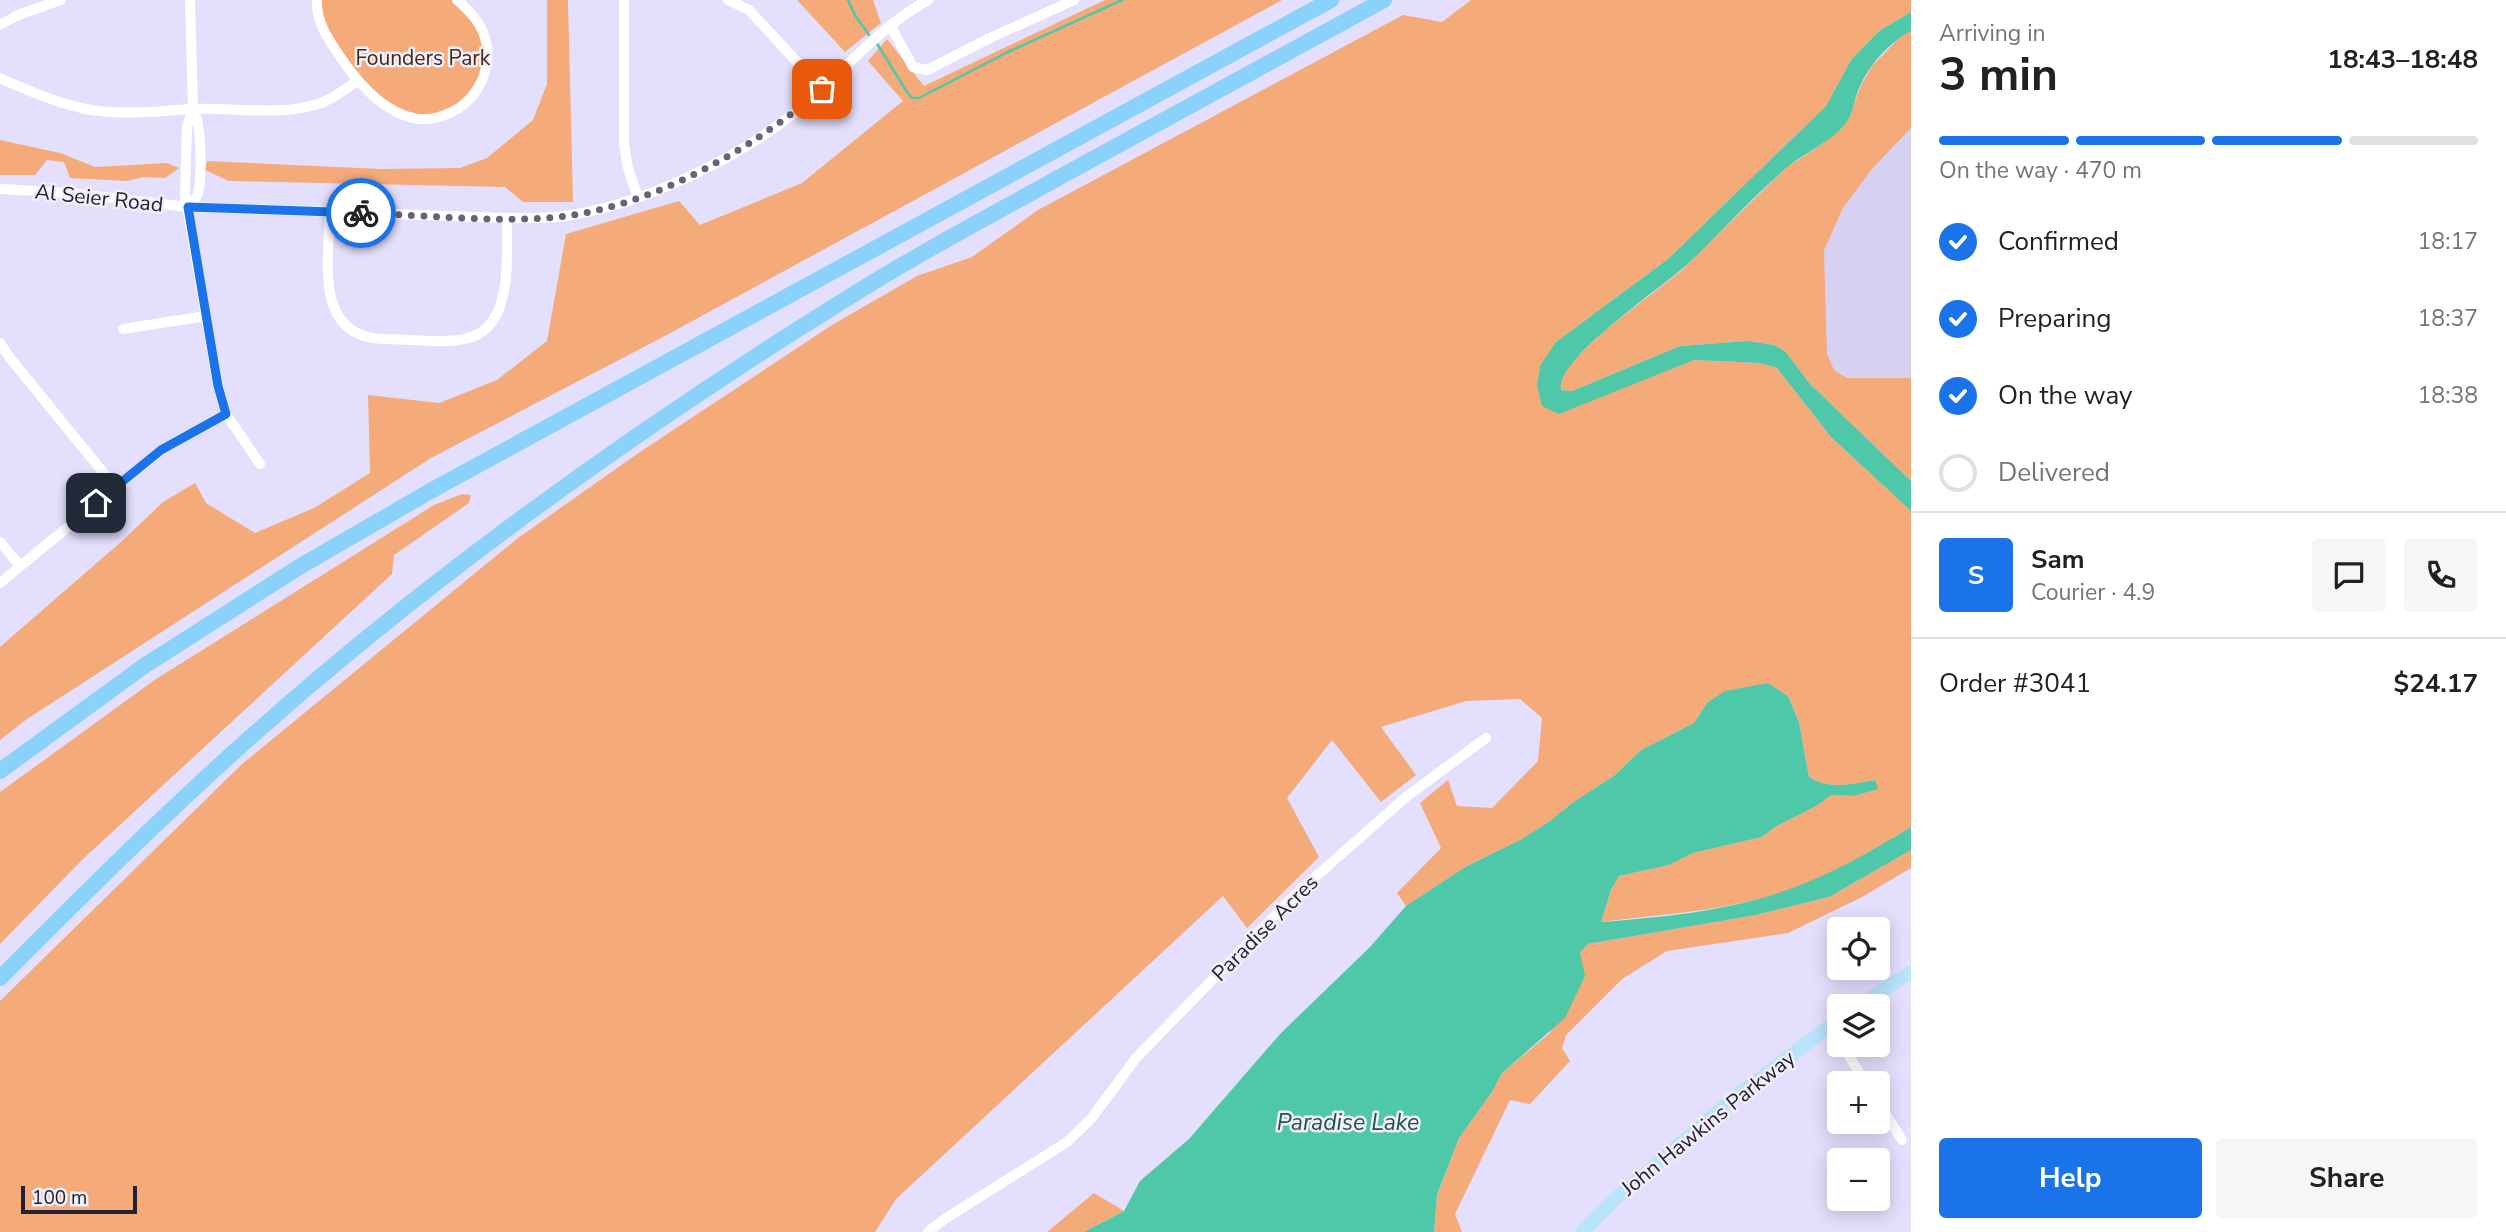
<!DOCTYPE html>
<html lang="en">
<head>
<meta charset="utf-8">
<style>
  :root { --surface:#fff; --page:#f6f6f6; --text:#202124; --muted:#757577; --line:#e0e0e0; --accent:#1a73e8 }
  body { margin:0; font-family:"Nunito Sans",sans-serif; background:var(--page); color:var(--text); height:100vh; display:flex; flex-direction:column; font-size:26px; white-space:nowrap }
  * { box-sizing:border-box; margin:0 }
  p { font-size:23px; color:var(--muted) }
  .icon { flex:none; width:38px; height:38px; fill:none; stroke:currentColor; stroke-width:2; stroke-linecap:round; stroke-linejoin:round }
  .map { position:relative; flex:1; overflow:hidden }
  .drawer { display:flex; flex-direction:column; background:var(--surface); width:595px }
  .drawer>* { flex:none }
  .tools { position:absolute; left:1827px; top:917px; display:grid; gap:14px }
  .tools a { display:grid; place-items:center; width:63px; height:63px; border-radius:7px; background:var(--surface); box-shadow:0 4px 18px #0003; font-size:35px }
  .scale { position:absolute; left:21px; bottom:18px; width:116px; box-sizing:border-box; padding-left:7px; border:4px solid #242032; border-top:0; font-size:19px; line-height:24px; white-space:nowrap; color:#242032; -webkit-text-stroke:5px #f1eff9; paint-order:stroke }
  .pin { position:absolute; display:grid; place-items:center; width:60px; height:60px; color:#fff; margin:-30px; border-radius:14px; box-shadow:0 4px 10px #0006 }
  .courier { position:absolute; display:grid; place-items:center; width:70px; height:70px; margin:-35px; border:5px solid #1a73e8; border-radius:50%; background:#fff; color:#222; box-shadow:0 2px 9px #0007 }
  .overview em { font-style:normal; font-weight:700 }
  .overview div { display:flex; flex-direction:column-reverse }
  .overview { display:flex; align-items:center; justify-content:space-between; height:119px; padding:0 28px }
  h1 { font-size:46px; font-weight:700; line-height:52px }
  .bar { display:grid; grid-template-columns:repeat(4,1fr); gap:10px 7px; align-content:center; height:84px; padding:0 28px }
  .bar i { height:9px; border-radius:5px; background:var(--line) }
  .bar .selected { background:var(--accent) }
  .bar p { grid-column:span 4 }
  .line { display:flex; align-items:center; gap:18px; padding:0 28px; border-top:2px solid var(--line) }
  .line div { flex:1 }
  .round { display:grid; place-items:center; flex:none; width:74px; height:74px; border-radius:7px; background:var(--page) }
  ol { padding:0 28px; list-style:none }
  li { display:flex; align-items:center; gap:21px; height:77px }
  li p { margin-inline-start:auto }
  li .icon { padding:7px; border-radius:50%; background:var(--accent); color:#fff; stroke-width:4 }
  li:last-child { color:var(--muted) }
  li i { width:38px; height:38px; border:4px solid var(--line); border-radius:50% }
  .cta { display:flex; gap:14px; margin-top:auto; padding:14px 28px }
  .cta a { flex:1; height:80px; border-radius:7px; background:var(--accent); color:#fff; font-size:28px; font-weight:700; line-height:80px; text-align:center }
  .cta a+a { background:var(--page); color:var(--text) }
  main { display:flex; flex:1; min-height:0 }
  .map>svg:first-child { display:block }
  .built { fill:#d7d1f1 }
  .green { fill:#f5aa79 }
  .water { fill:#4fc8aa }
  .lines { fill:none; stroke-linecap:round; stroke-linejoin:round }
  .stream { stroke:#4fc8aa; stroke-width:2.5 }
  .minor { stroke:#fff; stroke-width:10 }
  .major { stroke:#b9e4fc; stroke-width:14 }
  .highway { stroke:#8ad2fa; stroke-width:16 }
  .done { stroke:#676379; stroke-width:7; stroke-dasharray:0 12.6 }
  .route { stroke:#1a73e8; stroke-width:9 }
  .labels { text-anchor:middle; stroke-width:5; stroke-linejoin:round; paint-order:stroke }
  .park-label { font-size:21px; fill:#472711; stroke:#f1eff9 }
  .street-label { font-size:21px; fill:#242032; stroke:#f1eff9 }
  .water-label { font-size:23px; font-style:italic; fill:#215346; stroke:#f1eff9 }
</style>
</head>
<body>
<main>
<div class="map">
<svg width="1911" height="1232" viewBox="0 0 1911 1232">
  <rect width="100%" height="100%" fill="#e4dffc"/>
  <polygon class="built" points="1911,96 1911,386 1821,381 1812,255"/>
  <g class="green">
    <polygon points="320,0 457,0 481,36 484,58 480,80 462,103 443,113 417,119 396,111 357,80 321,23"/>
    <polygon points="547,0 568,0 573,202 523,202 505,187 229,181 205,170 207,161 381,169 460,168 487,158 533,120 547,84"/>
    <polygon points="797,0 873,0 881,23 845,52"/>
    <polygon points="1105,0 1282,0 663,337 431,458 27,719 0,740 0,647 122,541 163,502 195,483 206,503 255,533 314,508 370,473 368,395 439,403 497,380 547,341 566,234 679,201 700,225 802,183 903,101 868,61 887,39 924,86"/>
    <path d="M1471,0h440v12l-32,19 -28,29 -25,46 -158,153 -112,83 -14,64 118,-33 34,-13 66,3 17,5 54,69 80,74v316c-39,24 -81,49 -124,64 -60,20 -124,23 -186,31l10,-32 8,-14 50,-11 24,-12 69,-16 13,-10 43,-22 13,-10 22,1 22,-16c-23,4 -46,10 -66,-3l-10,-55 -11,-26 -20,-13 -61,20 -13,20 -53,27 -26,25 -43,28 -22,18 -30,19 -55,27 -59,39 -9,-13 44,-45 -21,-45 28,-23 9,26 35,2 46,-47 4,-43 -22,-19 -54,2 -85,26 35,48 -35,27 -49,-62 -45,58 32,59 -72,71 -24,-32 -327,303 -21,33h-875v-231l241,-236 277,-227 119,-84 195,-129 85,-49 55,-19 66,-47 365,-195 39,7z"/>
    <polygon points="1911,31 1911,128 1872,169 1843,208 1824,250 1827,354 1834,370 1847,378 1911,378 1911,481 1810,384 1785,351 1774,345 1748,341 1680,346 1572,391 1560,390 1560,385 1566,368 1605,330 1681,271 1787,167 1821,145 1848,120 1861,85 1872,66 1902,35"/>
    <polygon points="0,140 60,153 95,167 167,163 179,168 165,178 143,177 127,181 70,178 64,162 47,160 35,175 0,175"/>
    <polygon points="462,494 471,495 469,503 394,555 392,574 83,859 0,944 0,792 156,679 434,505"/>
    <polygon points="1911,850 1911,868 1862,897 1788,933 1667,951 1622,979 1566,1035 1562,1048 1570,1061 1530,1104 1510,1100 1455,1214 1462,1232 1434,1232 1437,1196 1459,1138 1492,1092 1502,1073 1550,1033 1580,953 1588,944 1756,915 1829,897"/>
    <polygon points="1094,1193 1124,1211 1084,1232 1047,1232"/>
  </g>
  <g class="water">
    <path d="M1911,12v19c-20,10 -41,33 -50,53 -6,11 -7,25 -13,36 -15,22 -43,32 -63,49 -33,29 -63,62 -95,93 -24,23 -136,97 -129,128l11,1 108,-45 68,-5 26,4 11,6 25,33 101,97v30l-80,-74 -54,-69 -17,-5 -66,-3 -135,54 -17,-8 -5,-20 3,-20 16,-24 112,-83 158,-153 25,-46 28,-29z"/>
    <path d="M1768,683l20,13 11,26 10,55c20,13 43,7 66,3l3,9 -25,7 -22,-1 -13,10 -43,22 -13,10 -69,16 -24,12 -50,11 -8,14 -10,32c61,-5 127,-11 186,-32 43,-15 85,-39 124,-63v23l-82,47 -73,18 -168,29 -8,9 5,23 -20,42 -63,55 -10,19 -33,46 -22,57 -3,37h-350l40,-21 16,-30 49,-42 92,-106 88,-85 37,-42 59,-39 55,-27 30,-19 22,-18 43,-28 26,-25 53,-27 13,-20 18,-12z"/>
  </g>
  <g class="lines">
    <g class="stream">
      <polyline points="848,0 855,15 869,35"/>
      <polyline points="876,42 907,92 912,98 919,98 1008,52 1122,0"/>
    </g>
    <g class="minor">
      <polyline points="190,0 193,109 187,126 185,195 218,386 226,414 260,464"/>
      <path d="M317,0c-1,23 12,40 24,58 17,25 41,53 72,60 15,4 33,-2 46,-10 27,-19 37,-55 20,-84 -6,-10 -14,-17 -22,-24"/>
      <polyline points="624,0 624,144 628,168 638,197"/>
      <polyline points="728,0 749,10 822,89"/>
      <polyline points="0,25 18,15 61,0"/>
      <polyline points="890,25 913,67 927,70 992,37 1074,0"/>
      <path d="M0,78c28,13 56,25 86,31 35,7 71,2 107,0 42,-2 88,8 128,-6 13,-5 25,-14 36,-22"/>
      <path d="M0,189l71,4 117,14 319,11c21,0 43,1 64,-3 75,-12 168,-57 227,-105 44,-36 79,-82 130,-110"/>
      <path d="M188,207c3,-4 8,-8 10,-13 4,-19 4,-69 -5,-85"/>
      <path d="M330,211c-1,49 -17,125 53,128 26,0 56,5 81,0 51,-9 42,-83 43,-121"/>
      <polyline points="123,329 206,316"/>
      <polyline points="0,343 10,358 115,487"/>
      <polyline points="0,542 20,566"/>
      <polyline points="0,583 161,450 226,414"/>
      <polyline points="1842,1045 1866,1083"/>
      <polyline points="1878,1102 1902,1140"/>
      <polyline points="928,1232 943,1220 1067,1142 1091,1119 1136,1058 1295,895 1406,797 1486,738"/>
    </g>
    <g class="major">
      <polyline points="1859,1006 1911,972"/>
      <polyline points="1582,1232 1613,1201 1730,1101 1839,1019"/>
    </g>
    <g class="highway">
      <polyline points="0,771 144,666 299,567 434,489 1331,0"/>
      <path d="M0,978c83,-83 165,-165 253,-243 181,-161 380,-303 585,-431 82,-52 168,-97 253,-144 98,-53 195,-107 293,-160"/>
    </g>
  </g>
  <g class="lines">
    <path class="done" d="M361,213c62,2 125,9 186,5 96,-6 204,-67 275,-129"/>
    <polyline class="route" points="96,503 161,450 226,414 218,386 188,207 361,213"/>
  </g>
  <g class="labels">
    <g class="park-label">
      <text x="423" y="65">Founders Park</text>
    </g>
    <g class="street-label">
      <text transform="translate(99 198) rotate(6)" y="7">Al Seier Road</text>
      <text transform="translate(1265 928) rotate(-45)" y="7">Paradise Acres</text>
      <text transform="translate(1708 1123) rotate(-39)" y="7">John Hawkins Parkway</text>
    </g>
    <g class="water-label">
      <text x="1348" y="1130">Paradise Lake</text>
    </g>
  </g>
</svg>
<div class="tools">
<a><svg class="icon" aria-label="locate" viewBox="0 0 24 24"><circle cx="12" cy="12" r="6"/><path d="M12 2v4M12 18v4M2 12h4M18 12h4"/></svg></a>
<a><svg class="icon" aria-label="layers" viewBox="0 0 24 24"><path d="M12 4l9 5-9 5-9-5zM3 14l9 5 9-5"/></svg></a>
<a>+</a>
<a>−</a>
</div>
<div class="scale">100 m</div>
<div class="pin" style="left:822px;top:89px;background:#ea580c"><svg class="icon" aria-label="bag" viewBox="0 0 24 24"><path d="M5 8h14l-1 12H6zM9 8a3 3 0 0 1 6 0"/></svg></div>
<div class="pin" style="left:96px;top:503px;background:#1f2937"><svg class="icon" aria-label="home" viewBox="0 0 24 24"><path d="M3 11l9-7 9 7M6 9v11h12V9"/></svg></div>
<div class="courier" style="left:361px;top:213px"><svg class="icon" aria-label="bike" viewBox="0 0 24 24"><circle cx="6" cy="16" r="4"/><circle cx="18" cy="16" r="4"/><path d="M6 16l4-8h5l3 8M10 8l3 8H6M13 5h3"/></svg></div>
</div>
<section class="drawer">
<div class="overview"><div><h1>3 min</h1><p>Arriving in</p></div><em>18:43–18:48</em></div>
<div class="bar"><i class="selected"></i><i class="selected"></i><i class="selected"></i><i></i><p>On the way · 470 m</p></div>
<ol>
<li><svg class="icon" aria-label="check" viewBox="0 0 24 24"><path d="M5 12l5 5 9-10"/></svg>Confirmed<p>18:17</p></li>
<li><svg class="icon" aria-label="check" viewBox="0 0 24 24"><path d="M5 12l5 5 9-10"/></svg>Preparing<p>18:37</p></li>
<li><svg class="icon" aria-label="check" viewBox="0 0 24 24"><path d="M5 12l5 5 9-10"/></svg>On the way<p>18:38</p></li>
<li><i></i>Delivered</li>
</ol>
<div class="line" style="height:126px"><b class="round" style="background:var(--accent);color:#fff">S</b><div><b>Sam</b><p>Courier · 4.9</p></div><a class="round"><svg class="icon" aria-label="chat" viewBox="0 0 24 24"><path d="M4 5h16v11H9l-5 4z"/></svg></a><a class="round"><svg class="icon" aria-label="phone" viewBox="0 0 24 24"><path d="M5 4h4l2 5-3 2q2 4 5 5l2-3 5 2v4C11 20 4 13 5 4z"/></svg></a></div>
<div class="line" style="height:91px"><div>Order #3041</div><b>$24.17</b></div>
<div class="cta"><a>Help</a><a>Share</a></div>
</section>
</main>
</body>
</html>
